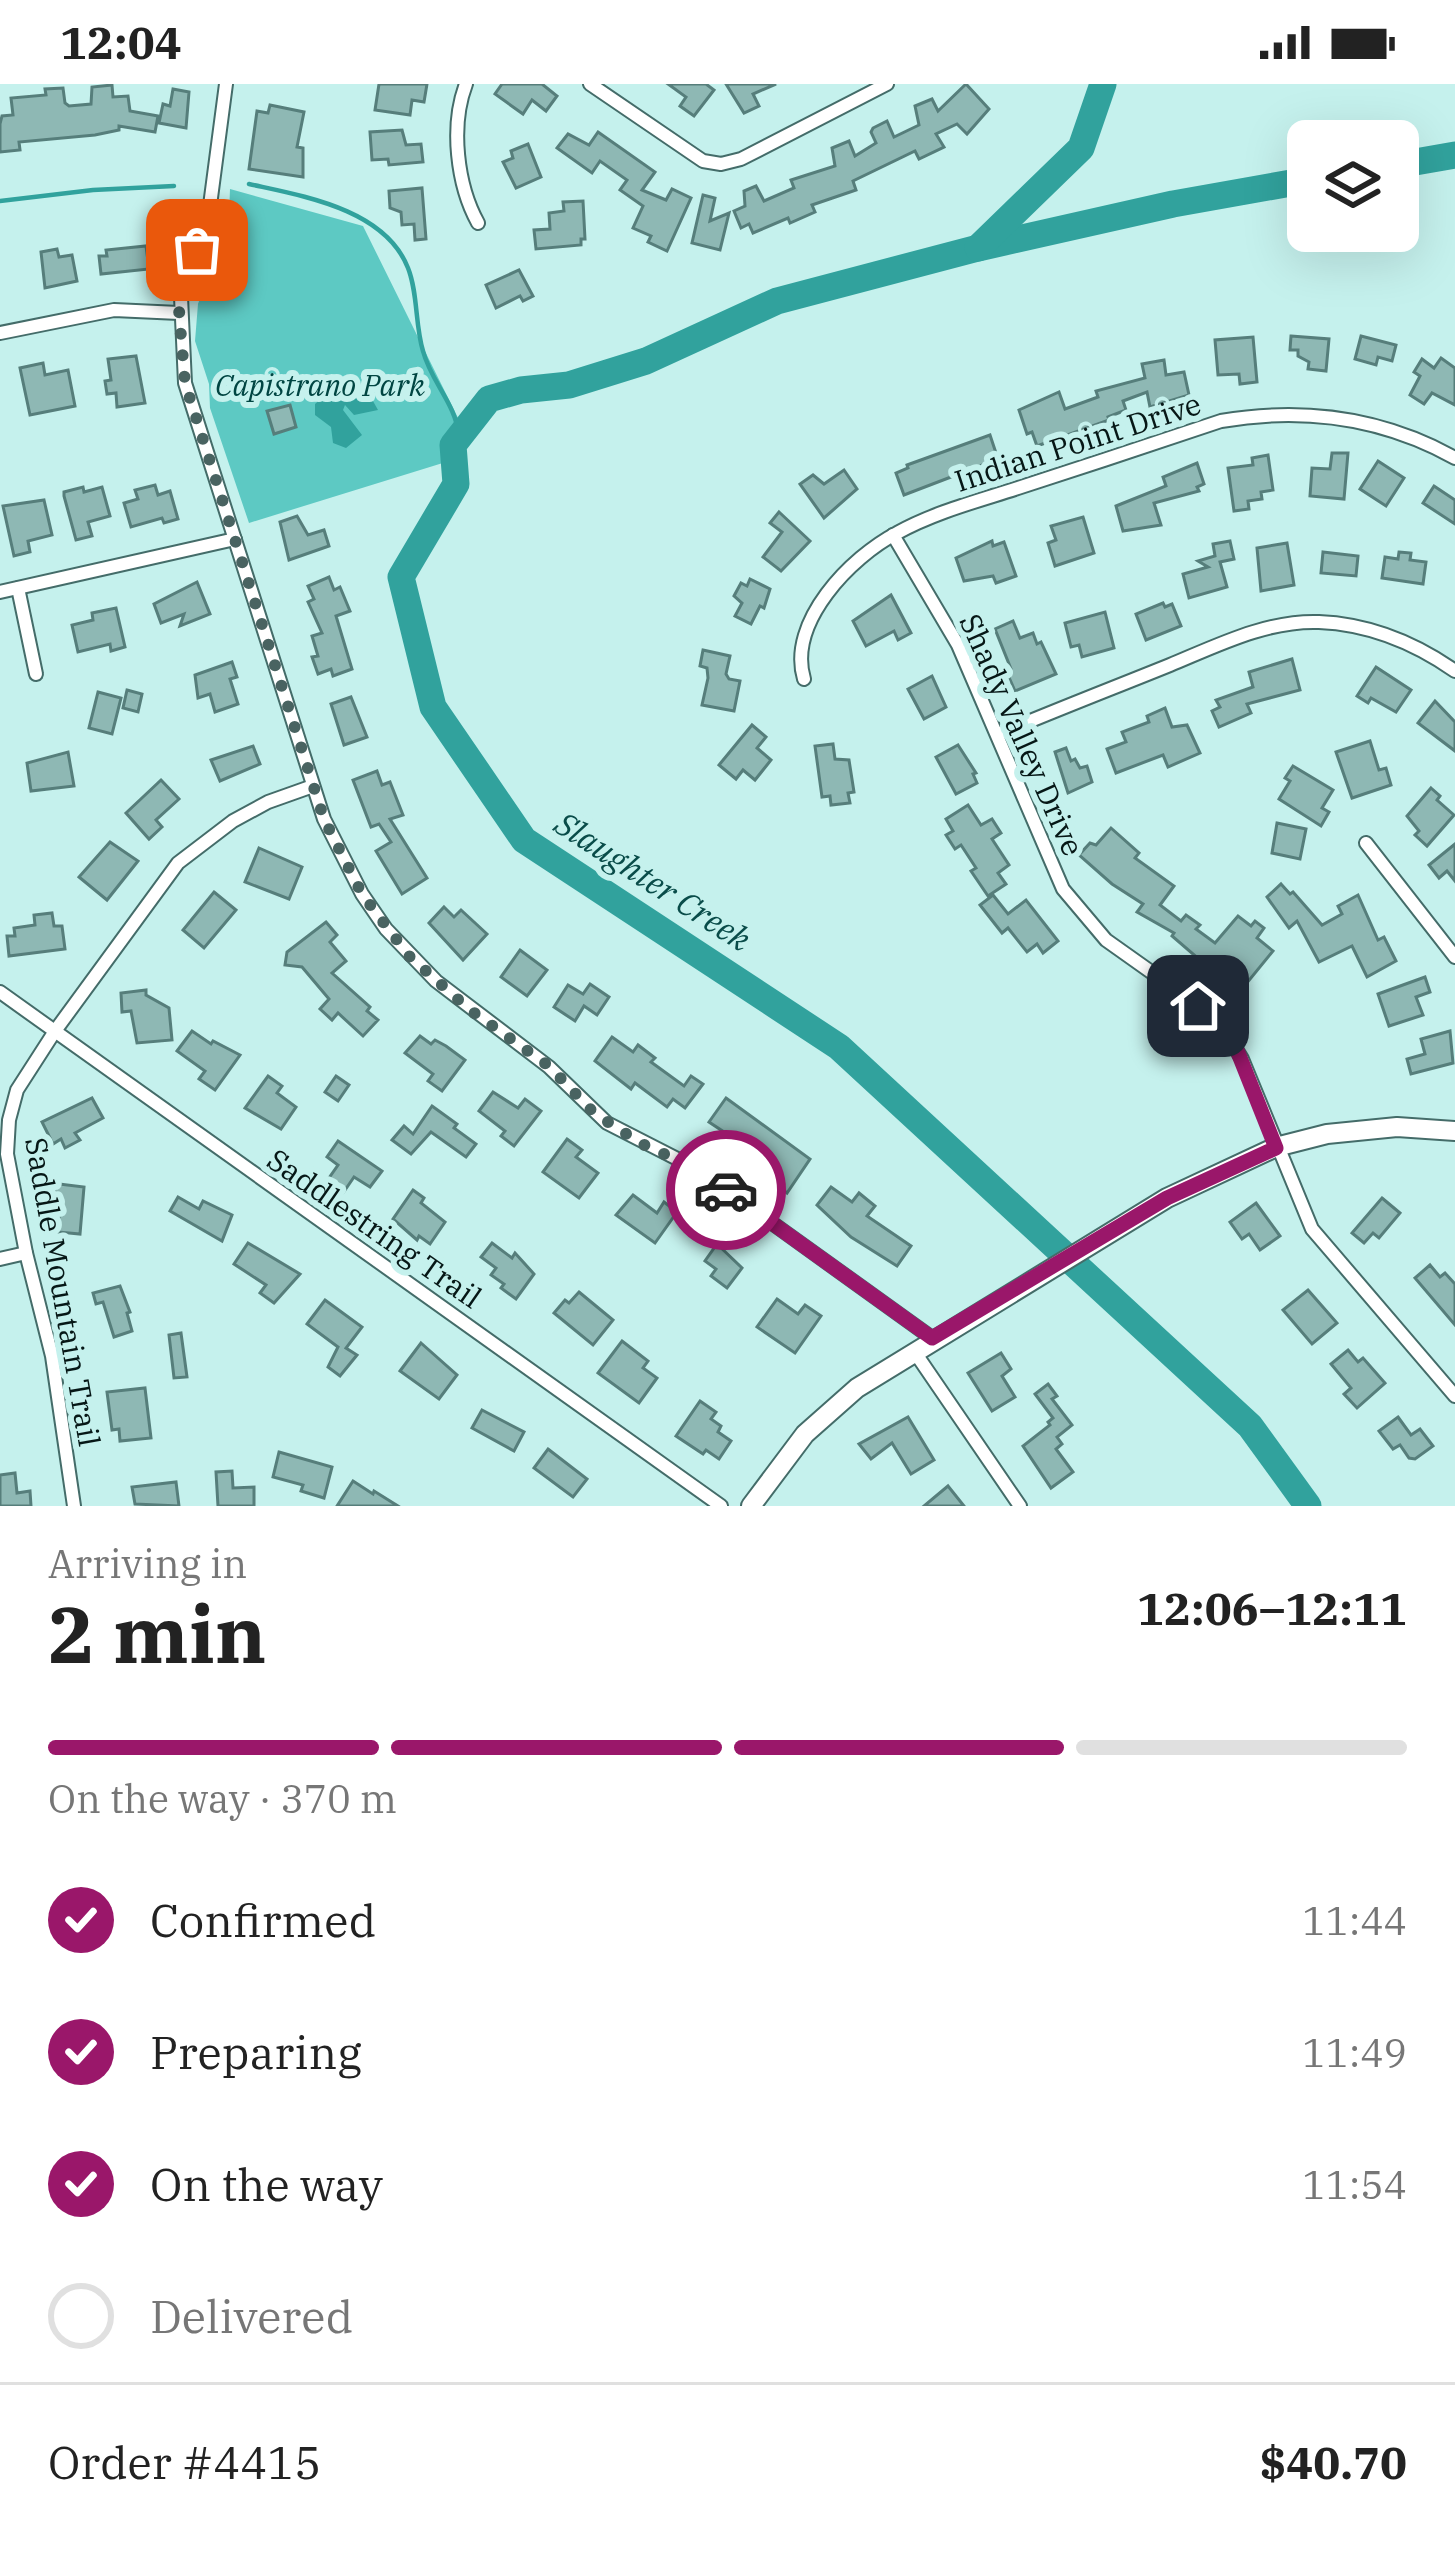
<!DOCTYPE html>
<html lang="en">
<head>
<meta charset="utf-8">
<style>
  :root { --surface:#fff; --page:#f2f2f2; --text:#222; --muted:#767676; --line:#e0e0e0; --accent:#9a176a }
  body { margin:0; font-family:"IBM Plex Serif",serif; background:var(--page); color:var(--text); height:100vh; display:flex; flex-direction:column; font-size:45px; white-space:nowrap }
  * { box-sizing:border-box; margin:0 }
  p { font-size:39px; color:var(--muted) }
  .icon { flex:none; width:66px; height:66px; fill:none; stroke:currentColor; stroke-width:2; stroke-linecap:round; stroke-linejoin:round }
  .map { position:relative; height:1422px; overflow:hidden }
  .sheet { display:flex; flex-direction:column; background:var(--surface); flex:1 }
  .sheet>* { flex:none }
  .fabs { position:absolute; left:1287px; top:36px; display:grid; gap:24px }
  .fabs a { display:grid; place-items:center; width:132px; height:132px; border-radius:18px; background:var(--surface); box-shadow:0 12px 48px #0002; font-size:60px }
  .pin { position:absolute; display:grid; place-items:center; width:102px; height:102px; color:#fff; margin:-51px; border-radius:24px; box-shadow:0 6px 18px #0006 }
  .courier { position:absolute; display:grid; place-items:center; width:120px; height:120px; margin:-60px; border:9px solid #9a176a; border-radius:50%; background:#fff; color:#222; box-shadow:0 3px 15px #0007 }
  .head em { font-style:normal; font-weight:700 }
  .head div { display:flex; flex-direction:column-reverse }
  .head { display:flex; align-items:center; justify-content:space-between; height:204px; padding:0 48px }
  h1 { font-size:78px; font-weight:700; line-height:90px }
  .bar { display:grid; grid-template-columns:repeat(4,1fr); gap:18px 12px; align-content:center; height:144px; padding:0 48px }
  .bar i { height:15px; border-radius:9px; background:var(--line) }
  .bar .selected { background:var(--accent) }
  .bar p { grid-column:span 4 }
  .line { display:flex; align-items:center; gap:30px; padding:0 48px; border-top:3px solid var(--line) }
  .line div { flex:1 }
  ol { padding:0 48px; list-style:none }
  li { display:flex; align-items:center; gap:36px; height:132px }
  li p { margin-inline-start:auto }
  li .icon { padding:12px; border-radius:50%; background:var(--accent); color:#fff; stroke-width:4 }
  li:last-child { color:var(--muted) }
  li i { width:66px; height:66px; border:6px solid var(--line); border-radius:50% }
  .status { display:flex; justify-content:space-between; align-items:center; height:84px; padding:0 60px; background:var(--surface); direction:ltr }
  .status svg { height:33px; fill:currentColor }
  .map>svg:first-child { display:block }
  .green { fill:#5dc9c3 }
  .water { fill:#31a29d }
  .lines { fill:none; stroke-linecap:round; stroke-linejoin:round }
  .stream { stroke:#31a29d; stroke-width:4.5 }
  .river { stroke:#31a29d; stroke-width:27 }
  .building { fill:#8eb8b4; stroke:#567e7b; stroke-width:3 }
  .minor-casing { stroke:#446c69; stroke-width:16 }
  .secondary-casing { stroke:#446c69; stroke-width:22 }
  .minor { stroke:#fff; stroke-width:12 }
  .secondary { stroke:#fff; stroke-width:18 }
  .done { stroke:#496361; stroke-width:12; stroke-dasharray:0 21.6 }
  .route { stroke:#9a176a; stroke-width:15 }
  .labels { text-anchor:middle; stroke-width:12; stroke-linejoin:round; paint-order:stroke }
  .park-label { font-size:30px; font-style:italic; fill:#004542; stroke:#c5f1ed }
  .street-label { font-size:30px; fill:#061716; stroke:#c5f1ed }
  .water-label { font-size:33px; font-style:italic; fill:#094c49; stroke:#c5f1ed }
</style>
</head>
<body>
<div class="status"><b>12:04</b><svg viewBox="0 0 49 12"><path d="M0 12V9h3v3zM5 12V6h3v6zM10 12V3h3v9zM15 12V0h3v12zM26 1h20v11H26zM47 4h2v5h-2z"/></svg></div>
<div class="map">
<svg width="1455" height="1422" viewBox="0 0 1455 1422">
  <rect width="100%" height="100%" fill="#c5f1ed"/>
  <polygon class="green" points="230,105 363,142 462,342 446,378 249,439 210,324 209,300 195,257 198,220 229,132"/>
  <path class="water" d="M331,306c13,12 23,8 38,4l9,16 -24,5 -9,-10 -2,5 19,25 -16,13 -13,-5 -2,-16 -16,-12v-11z"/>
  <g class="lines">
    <g class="stream">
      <path d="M249,100c54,12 136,25 159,84 10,25 7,57 15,83 8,31 33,53 36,85"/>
      <polyline points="0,117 93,106 174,102"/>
    </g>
    <g class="river">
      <polyline points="1398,81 1455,71"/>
      <polyline points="1308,96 1173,120 978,164 777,217 646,277 569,301 521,306 489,315 453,361 456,400 401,493 433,623 524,756 839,963 1250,1342 1308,1422"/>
      <polyline points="978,164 1081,64 1103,0"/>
    </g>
  </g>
  <g class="building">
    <polygon points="379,0 427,0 424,18 412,16 410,31 375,26"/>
    <polygon points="502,0 542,0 557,12 546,27 532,16 523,30 495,10"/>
    <polygon points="668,0 706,0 714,6 694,32 680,22 686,13"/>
    <polygon points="726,0 776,0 753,10 759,22 744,29"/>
    <polygon points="966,0 989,25 967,50 957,40 936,50 944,63 919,75 915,67 853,97 856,106 812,121 815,128 790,139 788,134 753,149 749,140 741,144 734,127 745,122 744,107 756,102 764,117 794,104 791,96 835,82 832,64 849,57 855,72 876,59 871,48 873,44 887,37 894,53 919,41 915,22 932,15 938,27"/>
    <polygon points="112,1 113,13 128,12 130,27 158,32 155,48 119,42 119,46 95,51 19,58 20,66 0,68 0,40 2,32 13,31 11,14 46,11 45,5 63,4 65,19 69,22 91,20 92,3"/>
    <polygon points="173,5 189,8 186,44 159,39 163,20 170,22"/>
    <polygon points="270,21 304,28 297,63 303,64 303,93 249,85 257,27 268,29"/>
    <polygon points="402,46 406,61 421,60 423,78 389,81 388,75 372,76 370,48"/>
    <polygon points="598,48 655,88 642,106 666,116 672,105 691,114 667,167 648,158 651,152 633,144 643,122 620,106 627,96 600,77 592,89 557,64 568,50 589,61"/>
    <polygon points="528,60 541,93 516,104 503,78 513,74 511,67"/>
    <polygon points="422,104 426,155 415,156 414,140 402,141 401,128 390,124 389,107"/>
    <polygon points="703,111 715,114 710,137 729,129 720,166 692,159"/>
    <polygon points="583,117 585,155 581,155 581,161 536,165 534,146 550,145 549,129 564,127 563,118"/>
    <polygon points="146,162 149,185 101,190 99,172 107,172 106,166"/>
    <polygon points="57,165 59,173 72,171 77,197 45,204 41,168"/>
    <polygon points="519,186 533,212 523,217 520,212 496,224 486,201"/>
    <polygon points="1291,252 1329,255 1326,287 1308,285 1309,278 1298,272 1298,266 1290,266"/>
    <polygon points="1361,252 1396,261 1392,277 1378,273 1376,281 1355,275"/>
    <polygon points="1253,253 1257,298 1240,300 1239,290 1218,291 1215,256"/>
    <polygon points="136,272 145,319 117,323 116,309 107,310 105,297 111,296 108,275"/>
    <polygon points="1441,274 1455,284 1455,321 1432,309 1424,320 1410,311 1420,292 1414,288 1422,275 1434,284"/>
    <polygon points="1164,276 1166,291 1184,288 1189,311 1150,323 1147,308 1123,317 1126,326 1108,333 1109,336 1037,362 1032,348 1027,350 1019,326 1059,308 1065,325 1098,313 1096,307 1145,294 1142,280"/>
    <polygon points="43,279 45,291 68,286 75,322 30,331 20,284"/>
    <polygon points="290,321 296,343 274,350 267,327"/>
    <polygon points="990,351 998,375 904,411 896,389 908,384 907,381"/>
    <polygon points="1332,369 1348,369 1344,415 1310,412 1312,384 1330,385"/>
    <polygon points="1268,371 1273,406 1261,408 1262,415 1248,417 1249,425 1234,427 1228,384 1253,381 1252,374"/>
    <polygon points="1378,377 1404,394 1386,422 1360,405"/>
    <polygon points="1197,379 1204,400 1197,403 1199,407 1154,419 1161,441 1123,447 1116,422 1166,402 1163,393"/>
    <polygon points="844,386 857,405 824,434 800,400 813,391 824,400"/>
    <polygon points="155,401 158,411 170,407 178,435 164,439 162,434 131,443 124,419 138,415 135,406"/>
    <polygon points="1434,402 1455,416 1455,440 1423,419"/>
    <polygon points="83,403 84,408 102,403 110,432 88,438 92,452 76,456 64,412 64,408"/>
    <polygon points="44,416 52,451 28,457 30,468 14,472 3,422"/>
    <polygon points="779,428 810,457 781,487 763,473 782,448 770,439"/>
    <polygon points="297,432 308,451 324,446 329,462 289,476 280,438"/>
    <polygon points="1083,433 1094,469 1055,482 1048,459 1056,456 1051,442"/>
    <polygon points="992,457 993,462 1004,458 1016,492 996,499 993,492 964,497 956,474"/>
    <polygon points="1230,457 1234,475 1220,478 1227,503 1189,514 1183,490 1208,483 1198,477 1215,472 1213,460"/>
    <polygon points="1287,459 1294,501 1261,507 1257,464"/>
    <polygon points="1323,468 1358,472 1356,492 1321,489"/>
    <polygon points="1399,468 1411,469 1410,476 1426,478 1423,500 1382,494 1385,473 1398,475"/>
    <polygon points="329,493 334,506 340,503 350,527 336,532 352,585 333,592 331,585 318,590 312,573 318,572 312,552 322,549 308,518 314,515 308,502"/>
    <polygon points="750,495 770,505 764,524 760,522 751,540 735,532 742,519 734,512 741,499 747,502"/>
    <polygon points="197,498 210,530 180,542 184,530 161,539 154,520"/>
    <polygon points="891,511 911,549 898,556 894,547 866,562 853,537"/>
    <polygon points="1163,519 1165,523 1172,520 1181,542 1146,556 1136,530"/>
    <polygon points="116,524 125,563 111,567 110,560 78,568 72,541 93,536 92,529"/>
    <polygon points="1105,528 1114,564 1082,573 1079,561 1071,563 1065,539"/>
    <polygon points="1013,537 1020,554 1033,549 1037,560 1041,558 1056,590 1015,607 1008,591 1011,585 995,545"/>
    <polygon points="703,566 730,572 726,590 729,595 740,597 734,627 702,621 708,594 707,584 700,582"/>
    <polygon points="1292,575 1300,606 1247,620 1251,629 1219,643 1212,627 1220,623 1216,616 1253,603 1249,588"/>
    <polygon points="232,578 237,593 230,595 238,620 215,628 210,610 198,614 195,591"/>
    <polygon points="1376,583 1411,606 1396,628 1371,614 1368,619 1357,612"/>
    <polygon points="932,592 946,623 924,635 908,605"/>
    <polygon points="127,606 142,610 138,628 123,624"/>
    <polygon points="98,608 121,614 112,650 89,644"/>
    <polygon points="351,613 367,653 344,661 331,620"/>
    <polygon points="1435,617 1455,638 1455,667 1418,639"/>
    <polygon points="1165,624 1172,643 1187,641 1200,669 1168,683 1163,671 1116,689 1107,665 1126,658 1122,648 1149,638 1147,632"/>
    <polygon points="752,641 766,653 757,664 771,676 755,696 743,686 736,695 719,681"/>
    <polygon points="1370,657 1379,686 1386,684 1391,701 1352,714 1336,668"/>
    <polygon points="833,660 835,675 849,676 854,708 848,709 850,719 831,721 830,712 822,713 815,662"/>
    <polygon points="958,661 976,689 973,690 977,699 956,710 936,673"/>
    <polygon points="253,662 260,680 220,697 211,676"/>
    <polygon points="1066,664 1071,677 1075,675 1080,684 1087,682 1092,698 1068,709 1055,668"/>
    <polygon points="68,668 74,702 31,707 27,679"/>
    <polygon points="1293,682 1333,706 1322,724 1329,728 1321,742 1279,715 1290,697 1285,694"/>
    <polygon points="377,687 382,701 390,698 403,731 390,735 427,794 402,810 376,767 391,758 379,740 371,743 353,696"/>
    <polygon points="161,696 179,715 156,736 162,743 149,755 126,729"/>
    <polygon points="1431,704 1440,712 1437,716 1454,731 1427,762 1415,751 1419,747 1407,732"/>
    <polygon points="968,721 981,741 992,735 1001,749 992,755 1009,781 998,789 1006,800 988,812 971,787 976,784 961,761 955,765 946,751 953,747 946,735"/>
    <polygon points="1277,739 1306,745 1300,775 1272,769"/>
    <polygon points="1111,744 1139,769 1135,774 1174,802 1160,821 1181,837 1186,831 1200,841 1196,845 1215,859 1238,832 1251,842 1255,837 1264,844 1257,854 1273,867 1242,905 1225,891 1222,895 1172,852 1174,849 1137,828 1143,820 1112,800 1079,771 1090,759 1096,761"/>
    <polygon points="110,758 138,777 107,816 79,793"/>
    <polygon points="1455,760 1455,797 1447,787 1439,794 1429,781"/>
    <polygon points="259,764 302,783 289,815 245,798"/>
    <polygon points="1281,800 1290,810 1293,808 1322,841 1342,830 1338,822 1358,811 1378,856 1384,853 1396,877 1367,893 1352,862 1319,878 1297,837 1289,844 1267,813"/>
    <polygon points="214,808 236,826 204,864 183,846"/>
    <polygon points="993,811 1008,830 1026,816 1058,857 1043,869 1037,860 1027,868 1008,844 1002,849 980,821"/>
    <polygon points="444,823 454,833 461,826 487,850 463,876 429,839"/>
    <polygon points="52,829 54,842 62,842 65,865 9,872 7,852 15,852 14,844 35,841 34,831"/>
    <polygon points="326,838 337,851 330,858 346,877 332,889 370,923 367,927 378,936 363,952 338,929 332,936 320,925 329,915 302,883 285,881 287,868"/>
    <polygon points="520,866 547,886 527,912 501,893"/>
    <polygon points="1425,893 1430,908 1416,913 1423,931 1389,942 1378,910"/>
    <polygon points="590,900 609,913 597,931 584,922 575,937 554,923 568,901 583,910"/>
    <polygon points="146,906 146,911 169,924 172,956 137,959 131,927 122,928 121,909"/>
    <polygon points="192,947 211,960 213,957 240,971 215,1006 199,995 205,987 177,967"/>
    <polygon points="1450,947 1453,979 1411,990 1407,975 1425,970 1421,955"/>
    <polygon points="420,952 431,960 435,956 446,962 465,976 442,1007 428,997 433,990 405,969"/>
    <polygon points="612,953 633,968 638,961 655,974 651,978 684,1002 691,992 703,1000 685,1024 673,1015 667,1023 635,999 631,1005 595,977"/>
    <polygon points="268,992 282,1002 277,1009 296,1023 281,1045 245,1024"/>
    <polygon points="336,992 349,1001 338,1017 325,1008"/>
    <polygon points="493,1008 518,1024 525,1015 541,1027 514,1062 501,1052 505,1047 479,1027"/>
    <polygon points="92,1014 103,1034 75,1049 80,1056 65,1064 61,1055 53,1060 42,1038"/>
    <polygon points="726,1014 810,1075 787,1109 773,1098 779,1089 748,1065 740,1076 725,1065 733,1054 709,1038"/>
    <polygon points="432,1022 457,1040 454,1044 476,1060 466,1073 431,1048 411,1070 392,1056 404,1042 413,1050"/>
    <polygon points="567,1055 582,1066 576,1073 598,1089 579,1114 543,1088"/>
    <polygon points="338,1057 382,1087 370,1103 354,1093 341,1112 324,1101 338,1081 327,1073"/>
    <polygon points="51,1099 84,1103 80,1150 58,1148 60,1122 49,1121"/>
    <polygon points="831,1103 852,1118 859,1109 875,1122 867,1132 911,1162 897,1182 851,1153 817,1121"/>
    <polygon points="413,1106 424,1114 421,1119 445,1138 430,1160 419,1152 417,1156 393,1135"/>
    <polygon points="633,1111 657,1129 664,1118 677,1128 655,1159 616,1131"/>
    <polygon points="178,1113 199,1125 203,1117 232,1131 222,1157 170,1127"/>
    <polygon points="1382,1114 1400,1129 1379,1154 1373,1149 1364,1159 1352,1149"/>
    <polygon points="1256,1119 1280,1152 1260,1166 1249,1150 1242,1155 1230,1138"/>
    <polygon points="248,1159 300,1190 274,1219 260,1209 266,1201 234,1180"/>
    <polygon points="492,1159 512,1174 515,1169 534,1190 516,1215 501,1204 504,1200 491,1191 496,1184 481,1173"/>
    <polygon points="717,1160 742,1184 727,1204 711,1192 716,1185 705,1177"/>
    <polygon points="1430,1181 1440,1193 1445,1189 1455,1200 1455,1241 1415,1194"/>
    <polygon points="120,1202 130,1228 127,1229 132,1247 114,1253 103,1218 96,1220 93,1209"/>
    <polygon points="1308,1206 1337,1239 1312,1260 1283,1226"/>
    <polygon points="579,1208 613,1236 593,1261 554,1229 565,1216 569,1219"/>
    <polygon points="777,1215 798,1230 805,1221 821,1232 795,1269 757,1243"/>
    <polygon points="325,1216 362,1243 346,1264 357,1271 340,1292 328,1283 338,1263 307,1240"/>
    <polygon points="181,1249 187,1293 174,1294 169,1251"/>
    <polygon points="622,1257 648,1277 643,1284 657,1294 639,1319 598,1289"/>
    <polygon points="421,1259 457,1291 439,1315 400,1287"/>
    <polygon points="1348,1266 1358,1278 1363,1274 1385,1299 1357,1324 1344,1310 1351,1304 1331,1280"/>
    <polygon points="1001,1269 1011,1285 1002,1292 1015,1313 992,1327 968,1289"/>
    <polygon points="1048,1300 1057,1312 1052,1315 1072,1341 1057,1353 1062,1360 1056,1365 1073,1388 1051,1404 1023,1362 1050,1341 1048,1338 1053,1334 1035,1310"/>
    <polygon points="145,1304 151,1354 120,1357 119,1345 112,1346 107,1308"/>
    <polygon points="700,1317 716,1328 711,1335 721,1342 718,1348 731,1357 719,1375 706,1366 703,1370 676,1352"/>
    <polygon points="482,1326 524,1348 514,1367 472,1344"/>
    <polygon points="908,1333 934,1376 911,1390 892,1359 871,1375 859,1360"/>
    <polygon points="1398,1333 1411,1351 1420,1345 1433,1362 1415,1375 1409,1374 1400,1361 1393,1365 1379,1347"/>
    <polygon points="548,1365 587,1395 573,1413 534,1384"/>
    <polygon points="279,1368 332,1383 324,1414 301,1407 303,1401 273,1393"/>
    <polygon points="232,1387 233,1404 254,1403 254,1422 218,1422 216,1388"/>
    <polygon points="15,1389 17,1409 30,1407 31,1422 0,1422 0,1391"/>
    <polygon points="353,1397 373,1410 374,1407 398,1422 337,1422"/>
    <polygon points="176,1398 179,1422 135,1420 132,1403"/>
    <polygon points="948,1402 964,1422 924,1422"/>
  </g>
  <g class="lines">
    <g class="minor-casing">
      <g id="minor">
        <polyline points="226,0 209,129 181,213 185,299 324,735 362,810 386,845 436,897 549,983 607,1039 697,1085 932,1254"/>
        <path d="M466,0c-16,42 -9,101 12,139"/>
        <polyline points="590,0 703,77 721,80 741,75 887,0"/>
        <polyline points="0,249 114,226 179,229"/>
        <polyline points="893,451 958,561 1063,805 1106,856 1199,922 1225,947 1242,975 1312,1145 1455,1312"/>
        <polyline points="18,504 36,590"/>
        <polyline points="0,508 235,455"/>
        <path d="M804,595c-17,-57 47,-122 93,-146 38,-21 81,-32 121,-45 68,-22 135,-44 203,-67 82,-14 160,-4 234,37"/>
        <path d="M999,650c57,-24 114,-46 171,-69 46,-19 97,-45 149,-43 49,2 96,21 136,49"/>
        <polyline points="1366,759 1455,873"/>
        <polyline points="0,908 721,1422"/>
        <polyline points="0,1175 26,1169"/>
        <polyline points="914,1267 1020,1422"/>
        <polyline points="74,1422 52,1272 26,1169 7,1070 9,1036 17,1006 55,947 178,779 233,737 268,718 313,702"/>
      </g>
    </g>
    <g class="secondary-casing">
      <polyline id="secondary" points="751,1422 805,1350 857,1304 1167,1114 1276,1063 1327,1050 1397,1043 1455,1047"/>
    </g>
    <use href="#minor" class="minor"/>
    <use href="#secondary" class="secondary"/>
  </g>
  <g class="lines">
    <polyline class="done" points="197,166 179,229 185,299 324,735 362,810 409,872 470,926 549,982 593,1028 640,1059 697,1085 726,1106"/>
    <polyline class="route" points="726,1106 932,1254 1167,1114 1276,1064 1235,961 1198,922"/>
  </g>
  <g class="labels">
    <g class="park-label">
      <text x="320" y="312">Capistrano Park</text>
    </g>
    <g class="street-label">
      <text transform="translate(1078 359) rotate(-18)" y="10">Indian Point Drive</text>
      <text transform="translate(1021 651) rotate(66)" y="10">Shady Valley Drive</text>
      <text transform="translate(374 1145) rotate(35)" y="10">Saddlestring Trail</text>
      <text transform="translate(62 1208) rotate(80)" y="10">Saddle Mountain Trail</text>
    </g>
    <g class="water-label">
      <text transform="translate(653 797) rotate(33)" y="12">Slaughter Creek</text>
    </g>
  </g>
</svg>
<div class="fabs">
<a><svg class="icon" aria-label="layers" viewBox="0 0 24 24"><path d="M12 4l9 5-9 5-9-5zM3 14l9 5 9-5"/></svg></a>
</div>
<div class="pin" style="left:197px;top:166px;background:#ea580c"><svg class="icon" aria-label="bag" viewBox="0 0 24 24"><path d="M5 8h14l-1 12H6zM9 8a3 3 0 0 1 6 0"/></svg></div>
<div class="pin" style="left:1198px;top:922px;background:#1f2937"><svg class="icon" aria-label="home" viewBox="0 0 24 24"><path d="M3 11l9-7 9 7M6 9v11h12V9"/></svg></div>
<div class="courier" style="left:726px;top:1106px"><svg class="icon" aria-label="car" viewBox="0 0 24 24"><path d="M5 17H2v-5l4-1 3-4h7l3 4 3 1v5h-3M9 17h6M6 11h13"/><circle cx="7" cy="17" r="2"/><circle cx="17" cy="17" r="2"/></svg></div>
</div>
<section class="sheet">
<div class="head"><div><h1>2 min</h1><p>Arriving in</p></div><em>12:06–12:11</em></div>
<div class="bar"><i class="selected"></i><i class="selected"></i><i class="selected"></i><i></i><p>On the way · 370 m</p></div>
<ol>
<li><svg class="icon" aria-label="check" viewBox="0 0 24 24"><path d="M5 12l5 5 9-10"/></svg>Confirmed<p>11:44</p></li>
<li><svg class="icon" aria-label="check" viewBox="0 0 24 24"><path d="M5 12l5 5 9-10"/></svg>Preparing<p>11:49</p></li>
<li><svg class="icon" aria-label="check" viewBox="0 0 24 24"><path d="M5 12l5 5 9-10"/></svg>On the way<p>11:54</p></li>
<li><i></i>Delivered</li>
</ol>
<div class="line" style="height:156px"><div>Order #4415</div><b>$40.70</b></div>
</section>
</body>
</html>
